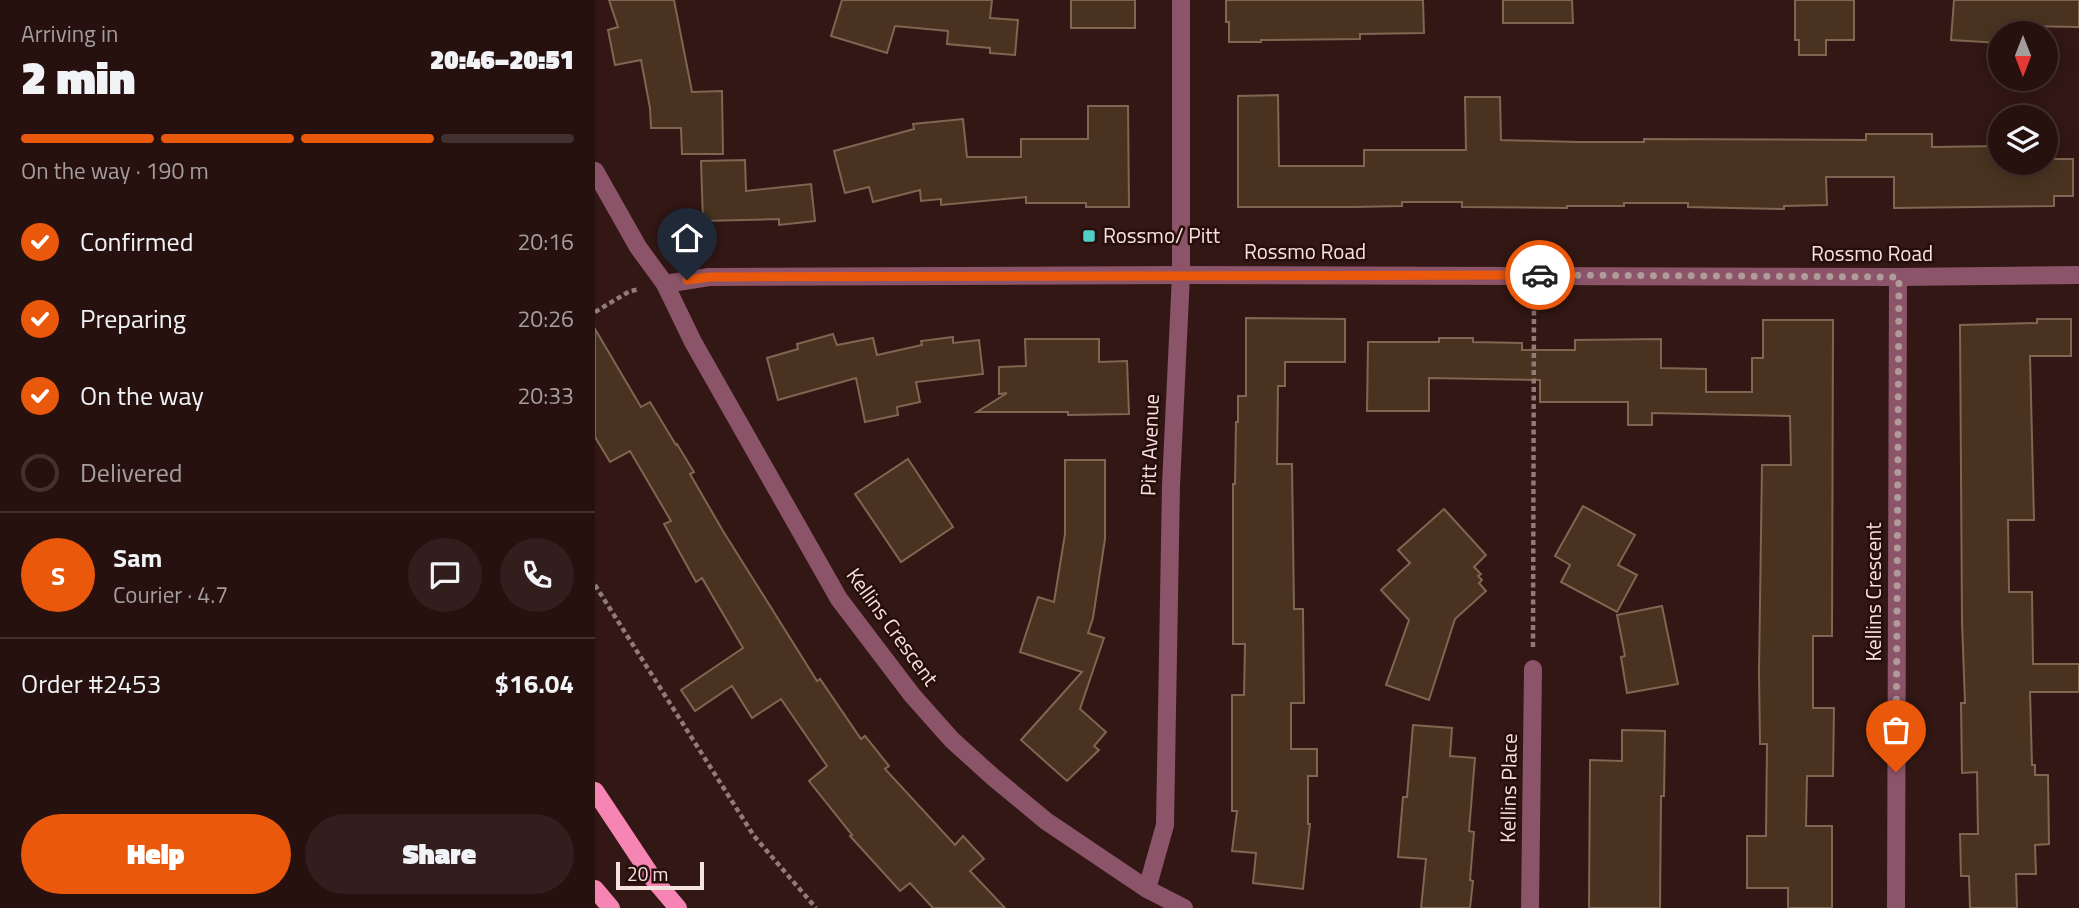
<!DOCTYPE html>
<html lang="en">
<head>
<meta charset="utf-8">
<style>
  :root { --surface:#26110f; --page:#321f1d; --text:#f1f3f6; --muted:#a49d9e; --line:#42312f; --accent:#ea580c }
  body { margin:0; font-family:"Titillium Web",sans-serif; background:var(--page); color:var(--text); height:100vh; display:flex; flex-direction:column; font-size:26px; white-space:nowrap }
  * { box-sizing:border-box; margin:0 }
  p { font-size:23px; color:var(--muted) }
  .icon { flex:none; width:38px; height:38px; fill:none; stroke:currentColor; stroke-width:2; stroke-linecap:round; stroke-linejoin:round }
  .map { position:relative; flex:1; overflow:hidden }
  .panel { display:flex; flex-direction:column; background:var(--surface); width:595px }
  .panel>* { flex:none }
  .needle { width:46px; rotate:180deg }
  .controls { position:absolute; left:1393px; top:21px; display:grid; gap:14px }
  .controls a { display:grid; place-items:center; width:70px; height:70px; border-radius:50%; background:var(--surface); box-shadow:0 4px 18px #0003,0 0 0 2px var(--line); font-size:35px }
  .scale { position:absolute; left:21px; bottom:18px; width:88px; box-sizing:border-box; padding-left:7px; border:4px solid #f6e2df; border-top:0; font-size:19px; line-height:24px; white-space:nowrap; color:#f6e2df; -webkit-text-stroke:5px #280e0b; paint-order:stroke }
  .pin { position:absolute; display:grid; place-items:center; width:60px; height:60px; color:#fff; margin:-72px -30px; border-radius:50% 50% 50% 0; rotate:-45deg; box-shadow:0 0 7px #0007 }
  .pin .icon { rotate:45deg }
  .courier { position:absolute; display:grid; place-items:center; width:70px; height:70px; margin:-35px; border:5px solid #ea580c; border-radius:50%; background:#fff; color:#222; box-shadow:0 2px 9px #0007 }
  .overview em { font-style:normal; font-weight:800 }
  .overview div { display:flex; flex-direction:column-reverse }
  .overview { display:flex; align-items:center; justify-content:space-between; height:119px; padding:0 21px }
  h1 { font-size:46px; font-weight:800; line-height:52px }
  .bar { display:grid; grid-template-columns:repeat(4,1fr); gap:10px 7px; align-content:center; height:84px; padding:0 21px }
  .bar i { height:9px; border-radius:5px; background:var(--line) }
  .bar .current { background:var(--accent) }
  .bar p { grid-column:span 4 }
  .line { display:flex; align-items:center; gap:18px; padding:0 21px; border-top:2px solid var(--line) }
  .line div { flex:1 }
  .round { display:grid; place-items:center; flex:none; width:74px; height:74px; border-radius:37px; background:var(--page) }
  ol { padding:0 21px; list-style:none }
  li { display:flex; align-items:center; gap:21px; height:77px }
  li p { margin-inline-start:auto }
  li .icon { padding:7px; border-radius:50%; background:var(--accent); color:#fff; stroke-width:4 }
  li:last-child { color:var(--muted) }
  li i { width:38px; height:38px; border:4px solid var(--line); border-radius:50% }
  .button { display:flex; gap:14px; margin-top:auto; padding:14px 21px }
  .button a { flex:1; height:80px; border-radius:42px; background:var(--accent); color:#fff; font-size:28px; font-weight:800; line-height:80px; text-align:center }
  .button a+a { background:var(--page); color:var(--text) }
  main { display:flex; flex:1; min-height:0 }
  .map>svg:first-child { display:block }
  .building { fill:#493320; stroke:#7f6652; stroke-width:2 }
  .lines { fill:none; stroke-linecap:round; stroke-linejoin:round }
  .path { stroke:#917a77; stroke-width:4.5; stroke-dasharray:5 3.5; stroke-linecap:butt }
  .minor { stroke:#8b5469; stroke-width:18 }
  .major { stroke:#f785b3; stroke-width:18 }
  .done { stroke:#b19b98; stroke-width:7; stroke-dasharray:0 12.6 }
  .route { stroke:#ea580c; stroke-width:9 }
  .poi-dot { fill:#54cdc7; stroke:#280e0b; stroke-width:2.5 }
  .labels { text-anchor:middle; stroke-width:5; stroke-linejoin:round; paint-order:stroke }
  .poi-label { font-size:21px; fill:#f6e2df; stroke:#280e0b; text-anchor:start }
  .street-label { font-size:21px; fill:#f6e2df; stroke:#280e0b }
</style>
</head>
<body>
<main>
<section class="panel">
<div class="overview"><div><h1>2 min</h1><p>Arriving in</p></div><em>20:46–20:51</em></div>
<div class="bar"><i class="current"></i><i class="current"></i><i class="current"></i><i></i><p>On the way · 190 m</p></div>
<ol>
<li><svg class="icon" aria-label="check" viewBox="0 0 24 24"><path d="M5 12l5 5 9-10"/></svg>Confirmed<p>20:16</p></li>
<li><svg class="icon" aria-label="check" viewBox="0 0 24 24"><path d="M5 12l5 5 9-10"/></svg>Preparing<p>20:26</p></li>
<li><svg class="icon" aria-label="check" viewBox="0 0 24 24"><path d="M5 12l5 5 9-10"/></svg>On the way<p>20:33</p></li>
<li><i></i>Delivered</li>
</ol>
<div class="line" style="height:126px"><b class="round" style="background:var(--accent);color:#fff">S</b><div><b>Sam</b><p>Courier · 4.7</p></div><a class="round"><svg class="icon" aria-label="chat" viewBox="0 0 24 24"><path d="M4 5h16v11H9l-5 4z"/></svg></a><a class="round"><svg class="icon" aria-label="phone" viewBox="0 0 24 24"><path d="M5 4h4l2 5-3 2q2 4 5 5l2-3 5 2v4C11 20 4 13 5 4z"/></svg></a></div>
<div class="line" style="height:91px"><div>Order #2453</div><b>$16.04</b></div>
<div class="button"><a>Help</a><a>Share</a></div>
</section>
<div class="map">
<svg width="1484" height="908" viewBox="0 0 1484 908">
  <rect width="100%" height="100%" fill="#321714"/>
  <g class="building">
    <polygon points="14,0 79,0 97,92 127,91 128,154 87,154 86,128 56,128 55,108 46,60 20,65 13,30 23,27"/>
    <polygon points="247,0 397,0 395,18 423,20 420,55 395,53 395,48 352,44 353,31 300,26 292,53 236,36"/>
    <rect x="476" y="0" width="64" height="28"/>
    <polygon points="631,0 828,0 829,33 765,34 765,39 666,40 666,42 634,42 634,22 631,22"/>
    <polygon points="908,0 977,0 978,23 908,23"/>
    <polygon points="1200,0 1259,0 1259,40 1231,40 1231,55 1204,55 1204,40 1200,40"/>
    <polygon points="1359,0 1484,0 1484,27 1426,26 1425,33 1405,33 1405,43 1356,40"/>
    <polygon points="683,95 684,166 769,166 769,150 871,150 870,97 905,97 906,140 982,142 1049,142 1049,139 1271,140 1271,134 1337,134 1337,147 1405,146 1405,163 1451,163 1451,159 1478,159 1478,196 1459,196 1459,206 1299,208 1299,177 1231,177 1232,205 1189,206 1189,209 1093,207 1093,203 1029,203 1029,206 972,206 972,208 867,207 867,202 807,202 807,206 759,207 643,207 643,96"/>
    <polygon points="493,106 533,106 534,207 491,207 491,203 431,203 431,197 346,205 346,199 326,201 325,190 278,202 274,187 250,193 239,151 319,129 318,124 368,119 372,157 426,157 426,139 493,139"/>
    <polygon points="150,160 151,191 216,184 220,221 184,225 184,219 108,221 106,161"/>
    <polygon points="651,318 750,319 750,362 690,362 690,386 683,386 682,464 697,464 699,609 708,609 709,703 696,703 696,749 722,749 722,776 713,776 713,824 715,824 708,889 658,883 661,853 637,851 642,811 637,811 637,695 649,695 650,644 638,644 638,484 640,484 641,422 643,422 643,396 651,396"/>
    <polygon points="1442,319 1476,319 1476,356 1435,356 1439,520 1413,520 1414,592 1437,592 1438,664 1484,664 1484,692 1435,692 1437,765 1440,765 1440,775 1453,775 1454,844 1440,845 1441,874 1421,874 1422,908 1375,908 1374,876 1366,876 1365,834 1383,834 1382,772 1367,773 1366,703 1370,703 1367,622 1365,325 1442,323"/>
    <polygon points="1168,320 1238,320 1237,636 1218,636 1218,708 1239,708 1238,776 1212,776 1211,826 1237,826 1237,908 1193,908 1193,888 1152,888 1152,836 1171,836 1172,744 1165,744 1164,673 1167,465 1196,465 1195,416 1057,413 1057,425 1033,425 1033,402 945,402 945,380 834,378 834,411 772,411 773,342 844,342 844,338 878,338 878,342 927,343 927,350 980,350 980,340 1066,339 1066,368 1111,369 1111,392 1157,392 1157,358 1168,358"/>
    <polygon points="0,329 46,407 55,402 81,445 82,444 99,472 95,474 128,531 222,681 225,679 266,739 270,736 294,766 290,769 360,845 368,836 389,859 375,871 410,908 338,908 315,883 305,891 255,836 257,835 214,781 232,766 186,699 157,718 137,686 100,711 86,690 148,648 107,578 101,582 69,524 76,521 35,451 15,462 0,437"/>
    <polygon points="238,334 242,345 278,338 282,355 327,345 326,341 358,337 358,343 384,340 388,374 321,382 325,402 302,407 303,415 270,422 261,378 183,400 172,358 203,349 202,344"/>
    <polygon points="430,339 504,339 504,362 532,361 534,414 473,415 473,412 382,412 412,393 404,394 404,367 431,366"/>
    <polygon points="313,459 358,527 306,562 260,494"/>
    <polygon points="470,460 510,460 510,539 498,618 493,633 509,638 485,709 511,732 499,746 504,750 472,781 426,740 487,672 425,652 443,597 459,602 470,534"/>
    <polygon points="988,506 1040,535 1023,565 1042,575 1022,612 966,582 975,565 960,556"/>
    <polygon points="849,509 891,555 879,567 886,574 883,576 887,580 884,583 891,591 860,619 834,700 791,685 814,620 786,590 815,563 803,550"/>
    <polygon points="1067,606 1083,684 1032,693 1026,657 1030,656 1022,615"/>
    <polygon points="818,725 857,728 855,756 880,758 874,831 879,832 875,880 878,881 875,908 826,908 831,859 803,857 808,797 812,797"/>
    <polygon points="1027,730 1070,731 1069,796 1066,796 1065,908 994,908 995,760 1027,761"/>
  </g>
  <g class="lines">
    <g class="path">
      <polyline points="0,312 35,291 45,289"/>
      <polyline points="0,585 159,836 221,908"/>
      <polyline points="938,647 939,299"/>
    </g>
    <g class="minor">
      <polyline points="0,171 43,247 70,284 98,342 244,599 317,695 357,740 398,777 451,821 552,889 589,908"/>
      <polyline points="70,284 114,277 586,275 1303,277 1484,275"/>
      <polyline points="552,889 570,825 576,485 586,275 586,0"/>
      <polyline points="935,908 938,669"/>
      <polyline points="1301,908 1303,277"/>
    </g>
    <g class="major">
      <polyline points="0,791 59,880 83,908"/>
      <polyline points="0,889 16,908"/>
    </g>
  </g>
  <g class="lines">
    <polyline class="done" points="945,275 1304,277 1301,772"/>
    <polyline class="route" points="92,280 114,277 945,275"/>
  </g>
  <rect class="poi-dot" x="487" y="229" width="14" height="14" rx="3.5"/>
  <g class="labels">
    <g class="poi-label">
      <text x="508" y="243">Rossmo/ Pitt</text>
    </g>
    <g class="street-label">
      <text x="710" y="259">Rossmo Road</text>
      <text x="1277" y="261">Rossmo Road</text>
      <text transform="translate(555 445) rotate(-88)" y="7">Pitt Avenue</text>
      <text transform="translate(1279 592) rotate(-90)" y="7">Kellins Crescent</text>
      <text transform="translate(297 627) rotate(54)" y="7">Kellins Crescent</text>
      <text transform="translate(914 788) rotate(-89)" y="7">Kellins Place</text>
    </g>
  </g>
</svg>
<div class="controls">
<a><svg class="needle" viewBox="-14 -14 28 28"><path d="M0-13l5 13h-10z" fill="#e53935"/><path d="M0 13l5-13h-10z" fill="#a49d9e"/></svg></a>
<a><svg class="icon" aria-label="layers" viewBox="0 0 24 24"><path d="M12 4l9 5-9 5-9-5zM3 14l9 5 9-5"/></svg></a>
</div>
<div class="scale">20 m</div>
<div class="pin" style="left:1301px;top:772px;background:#ea580c"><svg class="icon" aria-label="bag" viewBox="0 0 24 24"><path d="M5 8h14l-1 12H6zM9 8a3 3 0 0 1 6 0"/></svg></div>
<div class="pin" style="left:92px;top:280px;background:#1f2937"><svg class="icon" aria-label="home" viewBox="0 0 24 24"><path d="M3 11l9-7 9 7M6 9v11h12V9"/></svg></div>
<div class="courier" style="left:945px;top:275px"><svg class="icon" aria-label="car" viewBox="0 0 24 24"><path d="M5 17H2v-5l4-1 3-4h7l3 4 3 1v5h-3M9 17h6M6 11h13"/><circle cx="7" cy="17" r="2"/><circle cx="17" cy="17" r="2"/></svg></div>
</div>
</main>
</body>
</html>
